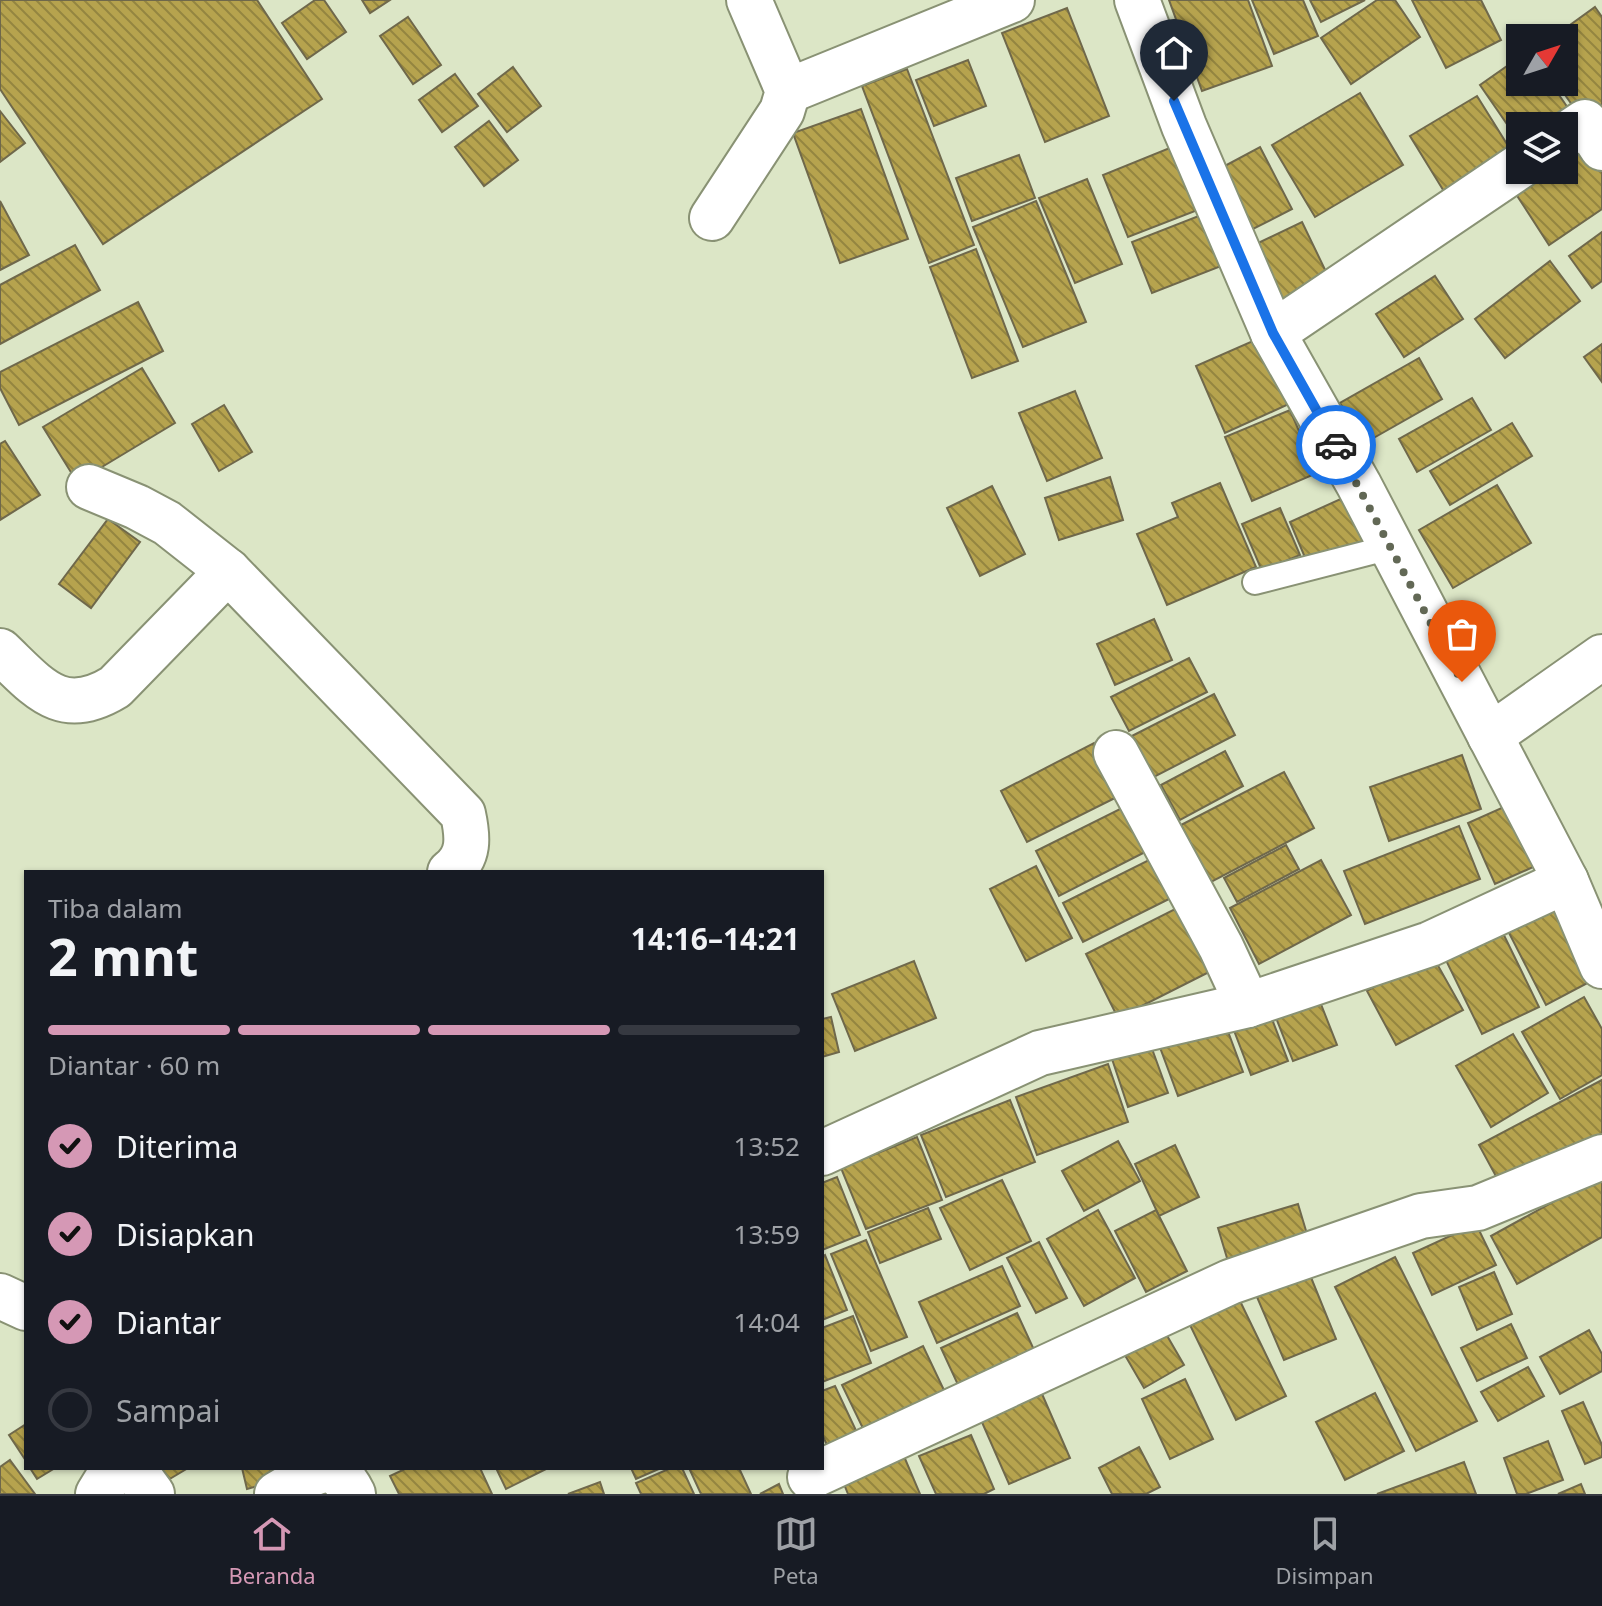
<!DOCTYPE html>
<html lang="id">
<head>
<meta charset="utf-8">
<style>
  :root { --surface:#171b24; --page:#20242c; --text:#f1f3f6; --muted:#9ea1a6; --line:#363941; --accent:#d598b5 }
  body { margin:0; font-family:"Noto Sans",sans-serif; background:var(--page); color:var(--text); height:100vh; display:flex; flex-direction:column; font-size:30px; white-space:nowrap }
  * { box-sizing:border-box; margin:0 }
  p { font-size:26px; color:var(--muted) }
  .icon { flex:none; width:44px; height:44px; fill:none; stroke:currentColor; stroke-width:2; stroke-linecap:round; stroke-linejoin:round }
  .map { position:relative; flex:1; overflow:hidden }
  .sheet { position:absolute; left:24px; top:870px; width:800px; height:600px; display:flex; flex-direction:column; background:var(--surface); border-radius:0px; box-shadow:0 2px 6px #0004 }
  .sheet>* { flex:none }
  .needle { width:52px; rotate:51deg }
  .tools { position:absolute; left:1506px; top:24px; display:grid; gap:16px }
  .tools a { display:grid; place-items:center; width:72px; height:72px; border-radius:0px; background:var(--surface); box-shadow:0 2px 6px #0004; font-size:40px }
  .pin { position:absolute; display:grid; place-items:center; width:68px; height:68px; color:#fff; margin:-82px -34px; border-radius:50% 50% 50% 0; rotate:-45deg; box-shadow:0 0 8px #0007 }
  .pin .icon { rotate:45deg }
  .courier { position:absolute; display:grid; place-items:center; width:80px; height:80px; margin:-40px; border:6px solid #1a73e8; border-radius:50%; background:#fff; color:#222; box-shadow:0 2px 10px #0007 }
  .headline em { font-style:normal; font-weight:700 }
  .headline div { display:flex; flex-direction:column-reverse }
  .headline { display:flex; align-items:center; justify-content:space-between; height:136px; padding:0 24px }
  h1 { font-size:52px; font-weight:700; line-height:60px }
  .bar { display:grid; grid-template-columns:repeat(4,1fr); gap:12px 8px; align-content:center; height:96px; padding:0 24px }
  .bar i { height:10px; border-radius:6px; background:var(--line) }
  .bar .on { background:var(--accent) }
  .bar p { grid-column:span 4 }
  ol { padding:0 24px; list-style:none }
  li { display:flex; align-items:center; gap:24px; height:88px }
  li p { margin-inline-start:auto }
  li .icon { padding:8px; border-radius:50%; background:var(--accent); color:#111; stroke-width:4 }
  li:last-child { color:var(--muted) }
  li i { width:44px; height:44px; border:4px solid var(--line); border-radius:50% }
  .tabs { display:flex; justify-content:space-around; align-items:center; height:112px; border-top:2px solid var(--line); background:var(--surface); font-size:22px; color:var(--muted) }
  .tabs a { display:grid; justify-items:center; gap:4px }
  .tabs .on { color:var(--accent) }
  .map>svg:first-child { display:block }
  .building { fill:url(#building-back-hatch); stroke:#6f684b; stroke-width:2 }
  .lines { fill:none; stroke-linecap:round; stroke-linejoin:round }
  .lane-casing { stroke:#899274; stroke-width:28 }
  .street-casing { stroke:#899274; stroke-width:48 }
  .lane { stroke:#fff; stroke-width:24 }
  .street { stroke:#fff; stroke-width:44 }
  .done { stroke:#626855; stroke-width:8; stroke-dasharray:0 14.4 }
  .route { stroke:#1a73e8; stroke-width:10 }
</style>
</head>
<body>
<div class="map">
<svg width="1602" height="1494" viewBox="0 0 1602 1494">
  <defs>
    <pattern id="building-back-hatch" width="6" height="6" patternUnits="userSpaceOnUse" patternTransform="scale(2)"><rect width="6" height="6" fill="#b6a34e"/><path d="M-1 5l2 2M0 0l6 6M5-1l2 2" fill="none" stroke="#948540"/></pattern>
  </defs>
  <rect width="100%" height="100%" fill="#dce6c6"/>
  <g class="building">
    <polygon points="0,0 257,0 322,99 103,244 0,89"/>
    <polygon points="315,0 324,0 346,32 307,59 282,23"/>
    <polygon points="362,0 390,0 370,13"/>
    <polygon points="1169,0 1248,0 1272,66 1202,91"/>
    <polygon points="1252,0 1303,0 1318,36 1274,54"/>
    <polygon points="1310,0 1365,0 1321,22"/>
    <polygon points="1377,0 1395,0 1420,37 1351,84 1321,38"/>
    <polygon points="1412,0 1481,0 1501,40 1446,68"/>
    <polygon points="1595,7 1602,17 1602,104 1582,119 1556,82 1564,82 1564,38 1552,38"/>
    <polygon points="1067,8 1109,116 1045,142 1002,33"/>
    <polygon points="408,17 441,65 413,84 380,36"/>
    <polygon points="1520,57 1520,82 1550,82 1577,121 1564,126 1520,126 1520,143 1480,85"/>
    <polygon points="968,60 986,106 934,126 916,80"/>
    <polygon points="513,67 541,106 507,132 478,94"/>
    <polygon points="907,69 974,245 929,263 862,86"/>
    <polygon points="455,74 478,106 442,132 419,100"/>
    <polygon points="1360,93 1403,165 1315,217 1272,145"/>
    <polygon points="1477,96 1515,157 1448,198 1410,136"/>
    <polygon points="861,109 908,239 840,263 793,133"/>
    <polygon points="0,111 25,143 0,162"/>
    <polygon points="489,121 518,160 484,186 455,147"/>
    <polygon points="1182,143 1208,206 1128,237 1103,175"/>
    <polygon points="1585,144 1602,169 1602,209 1549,245 1514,191 1546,170 1564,170 1564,158"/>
    <polygon points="1260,147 1292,209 1253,229 1221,168"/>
    <polygon points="1019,155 1035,198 972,221 956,178"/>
    <polygon points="1087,179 1122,264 1075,283 1039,198"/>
    <polygon points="0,201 29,255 0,270"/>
    <polygon points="1036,201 1086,322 1023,347 973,227"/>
    <polygon points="1214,210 1234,261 1152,293 1132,242"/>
    <polygon points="1302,222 1330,280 1284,302 1256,244"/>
    <polygon points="1602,232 1602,281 1592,288 1569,256"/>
    <polygon points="75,245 100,290 0,344 0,285"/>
    <polygon points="976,249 1018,361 972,378 930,267"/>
    <polygon points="1550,261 1580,301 1505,358 1475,319"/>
    <polygon points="1435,276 1463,319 1404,357 1376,314"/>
    <polygon points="138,302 163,351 19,425 0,388 0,372"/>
    <polygon points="1262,337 1291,403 1225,433 1196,366"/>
    <polygon points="1602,344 1602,382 1584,357"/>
    <polygon points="1419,358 1442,399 1363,444 1340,403"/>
    <polygon points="142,368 175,423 77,482 43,427"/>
    <polygon points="1075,391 1102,458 1047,481 1019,413"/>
    <polygon points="1472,398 1491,430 1417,472 1399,439"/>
    <polygon points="224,405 252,452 219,471 192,424"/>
    <polygon points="1290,410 1317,473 1252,501 1225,437"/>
    <polygon points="1512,423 1532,456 1450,505 1430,471"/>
    <polygon points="5,441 40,495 0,520 0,444"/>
    <polygon points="1110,477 1123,520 1059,540 1045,498"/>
    <polygon points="1220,483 1256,567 1167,605 1137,534 1178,517 1172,503"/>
    <polygon points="1497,485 1531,543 1453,588 1419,530"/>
    <polygon points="992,486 1025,554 980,576 947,508"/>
    <polygon points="1356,492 1376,537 1309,567 1290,522"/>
    <polygon points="1280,508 1300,555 1262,571 1242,524"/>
    <polygon points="108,519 140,542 91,608 59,584"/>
    <polygon points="1154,619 1172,660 1115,685 1097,644"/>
    <polygon points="1189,658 1207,692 1129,731 1111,697"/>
    <polygon points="1214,694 1235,735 1148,780 1126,739"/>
    <polygon points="1094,743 1121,795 1027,842 1001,791"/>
    <polygon points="1225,751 1243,786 1180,820 1161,785"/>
    <polygon points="1462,755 1481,809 1389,841 1370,787"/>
    <polygon points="1284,772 1314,828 1211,882 1181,825"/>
    <polygon points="1515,802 1542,863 1495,884 1468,823"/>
    <polygon points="1130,804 1153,848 1059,896 1036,851"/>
    <polygon points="1459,826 1480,879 1365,924 1344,871"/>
    <polygon points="1286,845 1299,869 1237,902 1224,878"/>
    <polygon points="1157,856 1177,895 1083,942 1063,903"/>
    <polygon points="1321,860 1351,915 1259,964 1230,908"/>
    <polygon points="1036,866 1072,938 1026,961 990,889"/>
    <polygon points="1187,903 1219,967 1118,1018 1086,954"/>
    <polygon points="1557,905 1595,979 1546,1005 1508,931"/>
    <polygon points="1498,923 1539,1007 1482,1034 1441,950"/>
    <polygon points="1432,955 1463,1010 1396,1045 1367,991"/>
    <polygon points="914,961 936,1018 855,1051 832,994"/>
    <polygon points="1315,989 1337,1045 1293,1061 1271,1005"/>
    <polygon points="1584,997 1602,1029 1602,1075 1560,1099 1522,1032"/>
    <polygon points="1267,1006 1288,1061 1251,1075 1230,1020"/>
    <polygon points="831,1017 839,1052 822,1057 822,1019"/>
    <polygon points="1223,1018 1243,1072 1178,1096 1158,1042"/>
    <polygon points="1513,1034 1548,1093 1491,1127 1456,1066"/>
    <polygon points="1151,1046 1168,1093 1128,1107 1112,1059"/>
    <polygon points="1108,1064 1128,1122 1037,1155 1016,1097"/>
    <polygon points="1602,1080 1602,1139 1504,1191 1479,1145"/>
    <polygon points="1010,1100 1035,1162 946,1197 921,1135"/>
    <polygon points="917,1137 942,1200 866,1229 841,1168"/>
    <polygon points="1118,1141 1140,1181 1084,1211 1062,1171"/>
    <polygon points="1175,1145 1199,1197 1159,1216 1135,1164"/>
    <polygon points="1602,1175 1602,1237 1517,1284 1491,1236"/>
    <polygon points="837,1177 860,1235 822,1250 822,1183"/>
    <polygon points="1002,1180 1031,1241 970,1270 940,1208"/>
    <polygon points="1298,1204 1310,1244 1230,1268 1218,1228"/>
    <polygon points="928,1208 941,1239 880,1263 868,1232"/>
    <polygon points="1098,1210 1135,1278 1084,1306 1047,1239"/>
    <polygon points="1156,1210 1187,1271 1146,1292 1115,1231"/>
    <polygon points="1476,1224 1496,1265 1432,1295 1413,1253"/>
    <polygon points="866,1240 907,1337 871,1351 831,1254"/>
    <polygon points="1039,1242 1067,1298 1036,1313 1007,1258"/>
    <polygon points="825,1255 847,1310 822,1320 822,1257"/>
    <polygon points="1395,1257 1477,1421 1416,1451 1335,1287"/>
    <polygon points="1002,1266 1020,1306 937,1343 919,1302"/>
    <polygon points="1494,1272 1512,1314 1477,1330 1459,1287"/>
    <polygon points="1310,1275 1336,1339 1284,1360 1257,1297"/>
    <polygon points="1240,1301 1286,1396 1236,1420 1190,1325"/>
    <polygon points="1017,1313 1041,1365 965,1400 941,1348"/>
    <polygon points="853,1316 871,1363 822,1382 822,1328"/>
    <polygon points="1511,1324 1527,1358 1477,1381 1461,1348"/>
    <polygon points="1162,1327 1184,1365 1144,1388 1122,1350"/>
    <polygon points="1589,1330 1602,1354 1602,1371 1560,1394 1540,1357"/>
    <polygon points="923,1346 952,1407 871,1445 842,1385"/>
    <polygon points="1528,1367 1544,1396 1498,1421 1481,1392"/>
    <polygon points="1185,1379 1213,1439 1170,1459 1142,1399"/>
    <polygon points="835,1386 860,1439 830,1452 822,1434 822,1391"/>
    <polygon points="1375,1393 1404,1451 1345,1480 1316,1422"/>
    <polygon points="1042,1394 1070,1458 1009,1484 981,1420"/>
    <polygon points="1583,1402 1602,1445 1602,1457 1585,1464 1562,1411"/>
    <polygon points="26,1424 26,1461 9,1435"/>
    <polygon points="971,1435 994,1489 984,1494 936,1494 919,1456"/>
    <polygon points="1548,1441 1563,1480 1526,1494 1517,1494 1504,1458"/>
    <polygon points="1139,1447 1160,1487 1146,1494 1112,1494 1099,1468"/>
    <polygon points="903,1454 920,1494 848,1494 842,1479"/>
    <polygon points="10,1460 35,1494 0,1494 0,1467"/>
    <polygon points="1464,1462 1476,1494 1377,1494"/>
    <polygon points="30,1468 55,1468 37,1479"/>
    <polygon points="153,1468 188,1468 163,1483"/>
    <polygon points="242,1468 292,1468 294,1476 247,1489"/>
    <polygon points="407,1468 480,1468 492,1494 399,1494 390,1476"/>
    <polygon points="496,1468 548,1468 506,1489"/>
    <polygon points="631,1468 661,1468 636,1479"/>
    <polygon points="671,1468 682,1468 694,1494 641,1494 636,1483"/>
    <polygon points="689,1468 739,1468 751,1494 701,1494"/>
    <polygon points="600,1482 604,1494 568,1494"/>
    <polygon points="779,1484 783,1494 760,1494"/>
    <polygon points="1581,1484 1585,1494 1558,1494"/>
  </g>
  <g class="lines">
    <g class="lane-casing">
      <polyline id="lane" points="1255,582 1391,547"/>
    </g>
    <g class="street-casing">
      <g id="street">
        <polyline points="1137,0 1184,126 1273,333 1359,485 1566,881 1602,966"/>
        <polyline points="788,91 1012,0"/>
        <polyline points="1564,136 1585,122 1602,148"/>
        <polyline points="712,218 782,111 788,91 749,0"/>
        <polyline points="1273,333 1520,166"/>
        <path d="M89,487l48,20 30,16 61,48 235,243c5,23 7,43 -13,58"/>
        <path d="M0,651c38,36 61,69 115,36l113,-116"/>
        <polyline points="1490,736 1602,657"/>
        <polyline points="1116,753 1221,947 1248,1005"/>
        <polyline points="822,1153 1040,1053 1248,1005 1430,944 1566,881"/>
        <polyline points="0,1296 26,1308"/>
        <polyline points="133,1468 152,1494"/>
        <polyline points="810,1477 1230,1282 1421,1216 1478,1208 1602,1157"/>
        <polyline points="98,1494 114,1468"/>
        <path d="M277,1494c31,-17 55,-43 76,0"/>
      </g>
    </g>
    <use href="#lane" class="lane"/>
    <use href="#street" class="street"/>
  </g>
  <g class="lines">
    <polyline class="done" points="1336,445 1462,682"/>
    <polyline class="route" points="1174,101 1273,333 1336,445"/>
  </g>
</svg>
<div class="tools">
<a><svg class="needle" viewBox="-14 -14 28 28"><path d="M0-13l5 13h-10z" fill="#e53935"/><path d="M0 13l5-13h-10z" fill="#9ea1a6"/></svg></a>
<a><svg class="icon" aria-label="layers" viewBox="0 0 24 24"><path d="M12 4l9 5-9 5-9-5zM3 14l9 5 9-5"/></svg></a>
</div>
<div class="pin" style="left:1462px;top:682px;background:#ea580c"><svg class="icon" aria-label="bag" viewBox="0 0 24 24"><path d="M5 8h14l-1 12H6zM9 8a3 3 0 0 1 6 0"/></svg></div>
<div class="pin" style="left:1174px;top:101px;background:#1f2937"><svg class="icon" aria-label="home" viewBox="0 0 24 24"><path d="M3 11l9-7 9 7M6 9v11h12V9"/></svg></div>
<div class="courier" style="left:1336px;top:445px"><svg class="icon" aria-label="car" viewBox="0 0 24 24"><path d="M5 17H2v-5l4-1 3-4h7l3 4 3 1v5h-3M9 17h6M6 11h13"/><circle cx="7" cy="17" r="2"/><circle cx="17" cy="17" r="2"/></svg></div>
<section class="sheet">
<div class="headline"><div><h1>2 mnt</h1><p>Tiba dalam</p></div><em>14:16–14:21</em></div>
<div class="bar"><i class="on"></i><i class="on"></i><i class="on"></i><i></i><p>Diantar · 60 m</p></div>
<ol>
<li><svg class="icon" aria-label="check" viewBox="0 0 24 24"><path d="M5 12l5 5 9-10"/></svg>Diterima<p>13:52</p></li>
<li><svg class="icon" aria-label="check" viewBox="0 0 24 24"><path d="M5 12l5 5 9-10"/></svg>Disiapkan<p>13:59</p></li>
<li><svg class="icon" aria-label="check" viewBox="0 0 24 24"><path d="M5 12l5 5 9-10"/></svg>Diantar<p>14:04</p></li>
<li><i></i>Sampai</li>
</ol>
</section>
</div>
<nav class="tabs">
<a class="on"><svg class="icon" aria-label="home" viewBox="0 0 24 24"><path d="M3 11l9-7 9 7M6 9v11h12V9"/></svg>Beranda</a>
<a><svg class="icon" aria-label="map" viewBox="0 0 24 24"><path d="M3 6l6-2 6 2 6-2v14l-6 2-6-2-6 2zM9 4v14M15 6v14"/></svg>Peta</a>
<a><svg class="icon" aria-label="saved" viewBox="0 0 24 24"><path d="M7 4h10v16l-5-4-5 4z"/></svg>Disimpan</a>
</nav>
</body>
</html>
